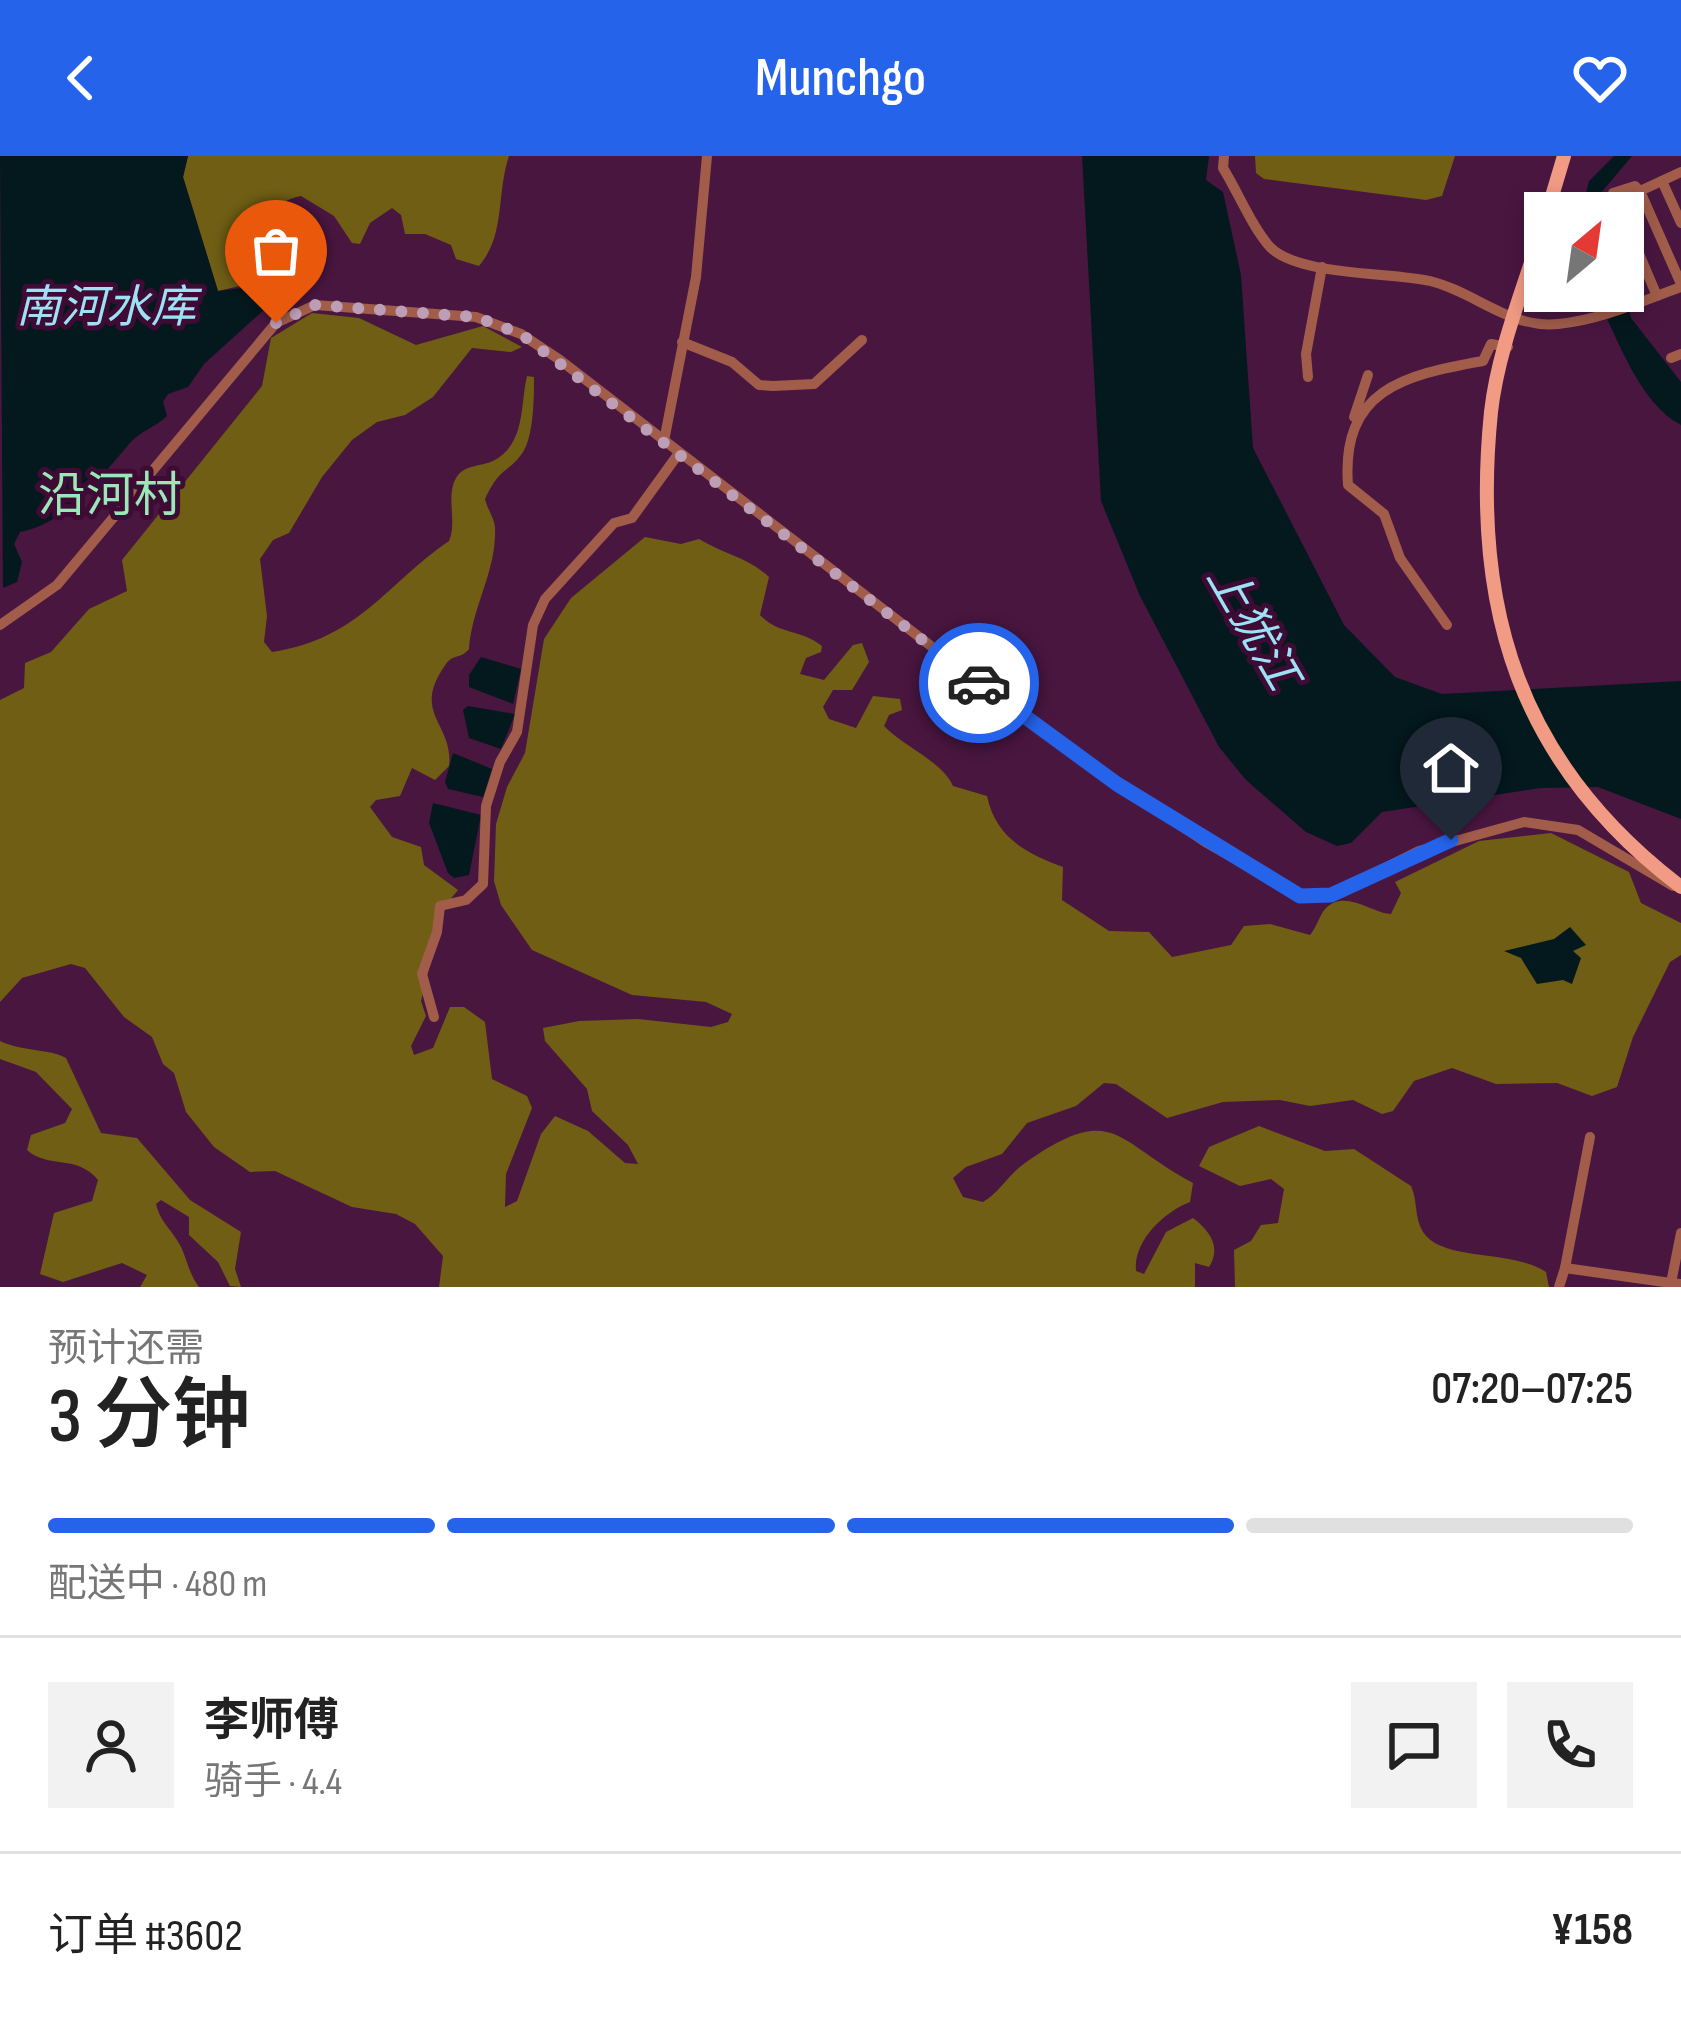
<!DOCTYPE html>
<html lang="zh">
<head>
<meta charset="utf-8">
<style>
  :root { --surface:#fff; --page:#f2f2f2; --text:#222; --muted:#767676; --line:#e0e0e0; --accent:#2563eb }
  body { margin:0; font-family:"Sofia Sans Condensed","Noto Sans SC",sans-serif; background:var(--page); color:var(--text); height:100vh; display:flex; flex-direction:column; font-size:45px; white-space:nowrap }
  * { box-sizing:border-box; margin:0 }
  p { font-size:39px; color:var(--muted) }
  .icon { flex:none; width:66px; height:66px; fill:none; stroke:currentColor; stroke-width:2; stroke-linecap:round; stroke-linejoin:round }
  .map { position:relative; height:1131px; overflow:hidden }
  .details { display:flex; flex-direction:column; background:var(--surface); flex:1 }
  .details>* { flex:none }
  .needle { width:78px; rotate:29deg }
  .fabs { position:absolute; left:1524px; top:36px; display:grid; gap:24px }
  .fabs a { display:grid; place-items:center; width:120px; height:120px; border-radius:0px; background:var(--surface); box-shadow:0 6px 18px #0003; font-size:60px }
  .pin { position:absolute; display:grid; place-items:center; width:102px; height:102px; color:#fff; margin:-123px -51px; border-radius:50% 50% 50% 0; rotate:-45deg; box-shadow:0 0 12px #0007 }
  .pin .icon { rotate:45deg }
  .courier { position:absolute; display:grid; place-items:center; width:120px; height:120px; margin:-60px; border:9px solid #2563eb; border-radius:50%; background:#fff; color:#222; box-shadow:0 3px 15px #0007 }
  .head em { font-style:normal; font-weight:600 }
  .head div { display:flex; flex-direction:column-reverse }
  .head { display:flex; align-items:center; justify-content:space-between; height:204px; padding:0 48px }
  h1 { font-size:78px; font-weight:600; line-height:90px }
  .bar { display:grid; grid-template-columns:repeat(4,1fr); gap:18px 12px; align-content:center; height:144px; padding:0 48px }
  .bar i { height:15px; border-radius:9px; background:var(--line) }
  .bar .active { background:var(--accent) }
  .bar p { grid-column:span 4 }
  .line { display:flex; align-items:center; gap:30px; padding:0 48px; border-top:3px solid var(--line) }
  .line div { flex:1 }
  .round { display:grid; place-items:center; flex:none; width:126px; height:126px; border-radius:0px; background:var(--page) }
  header { display:flex; justify-content:space-between; align-items:center; height:156px; padding:0 48px; background:var(--accent); color:#fff; font-size:54px; font-weight:600 }
  .map>svg:first-child { display:block }
  .forest { fill:#6f5e14 }
  .water { fill:#03191e }
  .lines { fill:none; stroke-linecap:round; stroke-linejoin:round }
  .minor { stroke:#a15c4a; stroke-width:10 }
  .major { stroke:#f19b85; stroke-width:14 }
  .done { stroke:#bd9eb7; stroke-width:12; stroke-dasharray:0 21.6 }
  .route { stroke:#2563eb; stroke-width:15 }
  .labels { text-anchor:middle; stroke-width:10; stroke-linejoin:round; paint-order:stroke }
  .water-label { font-size:45px; font-style:italic; fill:#9de2f4; stroke:#3e0b35 }
  .quarter-label { font-size:48px; fill:#9ce7b7; stroke:#3e0b35 }
</style>
</head>
<body>
<header><svg class="icon" aria-label="back" viewBox="0 0 24 24"><path d="M15 5l-7 7 7 7"/></svg>Munchgo<svg class="icon" aria-label="heart" viewBox="0 0 24 24"><path d="M12 20l-8-8c-3-5 5-10 8-4 3-6 11-1 8 4z"/></svg></header>
<div class="map">
<svg width="1681" height="1131" viewBox="0 0 1681 1131">
  <rect width="100%" height="100%" fill="#491640"/>
  <g class="forest">
    <path d="M188,0h321c-13,39 -3,78 -30,110l-23,-7 -5,-14 -26,-11h-20l-4,-19 -9,-7 -22,15 -10,21 -8,-1 -18,-27 -33,-20c-41,7 -37,49 -40,85l-43,10 -35,-114z"/>
    <polygon points="1255,0 1455,0 1442,40 1426,44 1264,23 1256,17"/>
    <path d="M312,157l47,5 57,27 67,-19 39,21 -11,5 -39,-4 -39,49 -28,18 -28,7 -25,18 -30,37 -33,56 -16,7 -13,19 7,57 -3,26 8,10c87,-13 115,-69 177,-111 9,-21 -5,-47 9,-66 8,-10 24,-9 35,-14 33,-17 27,-56 34,-85l7,1c0,21 0,62 -13,78 -16,20 -21,12 -36,44 2,9 9,19 10,28 2,44 -23,79 -26,122 -8,10 -16,5 -23,15 -36,50 8,59 3,102l-14,14 -23,-12 -12,28 -24,4 -6,7 22,30 29,10 3,18 34,25 -14,17 -23,94 5,15 -15,30 3,9 19,-7 17,-41h14l21,15 7,57 35,17 5,12 -26,66 -1,33 12,-6 24,-67 14,-18 33,15 37,32 13,1 -10,-19 -36,-34 -5,-22 -42,-48 -2,-13 36,-7 59,-2 73,8 17,-5 4,-8 -26,-12 -74,-7 -100,-45 -31,-45 -7,-24 2,-57 11,-37 18,-34 19,-114 27,-41 74,-61 36,7 18,-5c25,15 50,19 70,38l-9,38c19,20 41,14 62,31l-1,6 -15,6 -6,16 24,6 29,-35 9,-2 7,19 -17,28h-19l-10,17 6,12 27,9 17,-32 27,3 2,11 -13,5 -5,11c20,21 58,35 69,60l34,10c9,42 39,57 76,71l-1,33 47,31 40,1 23,25 59,-12 13,-19 26,-2 40,11c7,-8 9,-19 15,-26 19,-21 47,4 66,5l10,-21 -6,-11 84,-41 72,-8 78,39 12,31 40,20v32l-11,7 -37,75 -16,50 -25,9 -35,-13 -61,1 -44,-16 -38,13 -21,30 -11,3 -29,-14 -43,6 -30,-6 -57,2 -56,16 -51,-34 -12,-1 -28,23 -49,17 -25,31 -36,13 -13,11 10,19 20,5c16,-9 26,-28 42,-39 90,-63 90,-21 168,20l-3,19c-26,10 -57,39 -54,69l8,3 22,-42 27,-14c16,12 29,29 16,49l-14,-4v24h-756l4,-31 -28,-32 -19,-10 -44,-7 -77,-36 -25,1 -36,-25 -28,-35 -12,-39 -11,-9 -11,-27 -28,-20 -39,-49 -14,-4 -49,14 -22,24v-302l24,-12 1,-25 26,-11 38,-43 38,-18 -5,-31 140,-174 9,-48z"/>
    <path d="M0,885c24,11 51,8 66,17l35,75 36,5 53,62 51,32 -6,37 6,18 -11,-1 -12,-24 -29,-27v-18l-28,-17 -5,4c4,17 13,23 21,36 10,15 10,31 22,47h-59l7,-12 -25,-12 -59,19 -23,-8 14,-61 38,-12 6,-21c-21,-26 -50,-11 -71,-30l4,-15 34,-12 7,-14 -36,-37 -36,-13z"/>
    <path d="M1259,970l66,25 29,-2 57,37c7,15 3,32 12,46 19,30 89,17 123,40l3,15h-314l-1,-37 17,-9 10,-16 17,-2 6,-34 -13,-10 -31,7 -41,-20 10,-19z"/>
  </g>
  <g class="water">
    <path d="M0,0h188l-5,21 35,114 32,-4 39,-36 13,1 15,12 -4,18 -27,8 -82,74 -16,23 -20,7 -5,8 4,14c-11,11 -27,15 -38,28 -30,35 -62,79 -109,88l-6,12 8,18 -5,20 -14,6z"/>
    <polygon points="1082,0 1209,0 1206,24 1223,36 1241,119 1253,292 1344,469 1395,521 1442,538 1681,525 1681,663 1598,631 1540,632 1382,656 1351,687 1337,690 1306,676 1246,624 1219,591 1140,440 1101,345"/>
    <polygon points="1614,0 1632,0 1600,38 1604,57 1581,57 1589,25"/>
    <path d="M1623,132l8,30 50,64v43c-42,-22 -63,-86 -84,-127l-1,-7z"/>
    <polygon points="481,501 521,513 513,548 469,531 469,519"/>
    <polygon points="468,550 515,558 501,593 469,582 463,554"/>
    <polygon points="453,597 492,613 483,641 448,633 445,626"/>
    <polygon points="433,647 481,659 469,719 454,722 448,717 429,667"/>
    <polygon points="1570,771 1586,789 1573,795 1581,802 1572,828 1563,824 1537,828 1521,802 1504,795 1554,783"/>
  </g>
  <g class="lines">
    <g class="minor">
      <path d="M1224,0l-1,12c15,24 29,59 47,79 28,29 121,25 160,34 45,11 80,48 128,43 43,-4 84,-23 123,-37"/>
      <polyline points="1662,25 1681,67"/>
      <polyline points="1640,35 1681,128"/>
      <polyline points="1622,57 1613,37 1635,30 1640,35 1681,16"/>
      <polyline points="1623,60 1657,140"/>
      <polyline points="682,186 732,206 759,229 773,230 814,228 862,184"/>
      <polyline points="1671,202 1681,198"/>
      <polyline points="1308,221 1306,198 1322,111"/>
      <polyline points="1354,261 1368,219"/>
      <polyline points="664,285 696,121 707,0"/>
      <polyline points="0,469 57,429 276,167 315,149 476,161 521,178 560,204 1036,571 1207,687 1300,740 1331,739 1419,695 1524,666 1578,674 1673,730"/>
      <path d="M1447,469l-47,-67 -16,-44 -36,-29c-7,-95 55,-110 135,-124l8,-17 17,3"/>
      <polyline points="434,861 422,818 437,776 440,750 466,744 483,728 486,650 500,606 517,576 533,469 545,443 614,367 632,362 679,297"/>
      <polyline points="1590,981 1565,1112 1671,1127"/>
      <polyline points="1681,1077 1671,1127 1681,1128"/>
      <polyline points="1559,1131 1565,1112"/>
    </g>
    <g class="major">
      <polyline points="1547,57 1564,0"/>
      <path d="M1545,63c-18,61 -47,129 -54,193 -20,198 29,353 190,475"/>
    </g>
  </g>
  <g class="lines">
    <polyline class="done" points="276,167 315,149 476,161 521,178 979,527"/>
    <polyline class="route" points="979,527 1117,628 1300,740 1331,739 1451,684"/>
  </g>
  <g class="labels">
    <g class="water-label">
      <text x="106" y="166">南河水库</text>
      <text transform="translate(1254 470) rotate(60)" y="16">上犹江</text>
    </g>
    <g class="quarter-label">
      <text x="110" y="355">沿河村</text>
    </g>
  </g>
</svg>
<div class="fabs">
<a><svg class="needle" viewBox="-14 -14 28 28"><path d="M0-13l5 13h-10z" fill="#e53935"/><path d="M0 13l5-13h-10z" fill="#767676"/></svg></a>
</div>
<div class="pin" style="left:276px;top:167px;background:#ea580c"><svg class="icon" aria-label="bag" viewBox="0 0 24 24"><path d="M5 8h14l-1 12H6zM9 8a3 3 0 0 1 6 0"/></svg></div>
<div class="pin" style="left:1451px;top:684px;background:#1f2937"><svg class="icon" aria-label="home" viewBox="0 0 24 24"><path d="M3 11l9-7 9 7M6 9v11h12V9"/></svg></div>
<div class="courier" style="left:979px;top:527px"><svg class="icon" aria-label="car" viewBox="0 0 24 24"><path d="M5 17H2v-5l4-1 3-4h7l3 4 3 1v5h-3M9 17h6M6 11h13"/><circle cx="7" cy="17" r="2"/><circle cx="17" cy="17" r="2"/></svg></div>
</div>
<section class="details">
<div class="head"><div><h1>3 分钟</h1><p>预计还需</p></div><em>07:20–07:25</em></div>
<div class="bar"><i class="active"></i><i class="active"></i><i class="active"></i><i></i><p>配送中 · 480 m</p></div>
<div class="line" style="height:216px"><a class="round"><svg class="icon" aria-label="person" viewBox="0 0 24 24"><circle cx="12" cy="8" r="4"/><path d="M4 21q1-7 8-7t8 7"/></svg></a><div><b>李师傅</b><p>骑手 · 4.4</p></div><a class="round"><svg class="icon" aria-label="chat" viewBox="0 0 24 24"><path d="M4 5h16v11H9l-5 4z"/></svg></a><a class="round"><svg class="icon" aria-label="phone" viewBox="0 0 24 24"><path d="M5 4h4l2 5-3 2q2 4 5 5l2-3 5 2v4C11 20 4 13 5 4z"/></svg></a></div>
<div class="line" style="height:156px"><div>订单 #3602</div><b>¥158</b></div>
</section>
</body>
</html>
